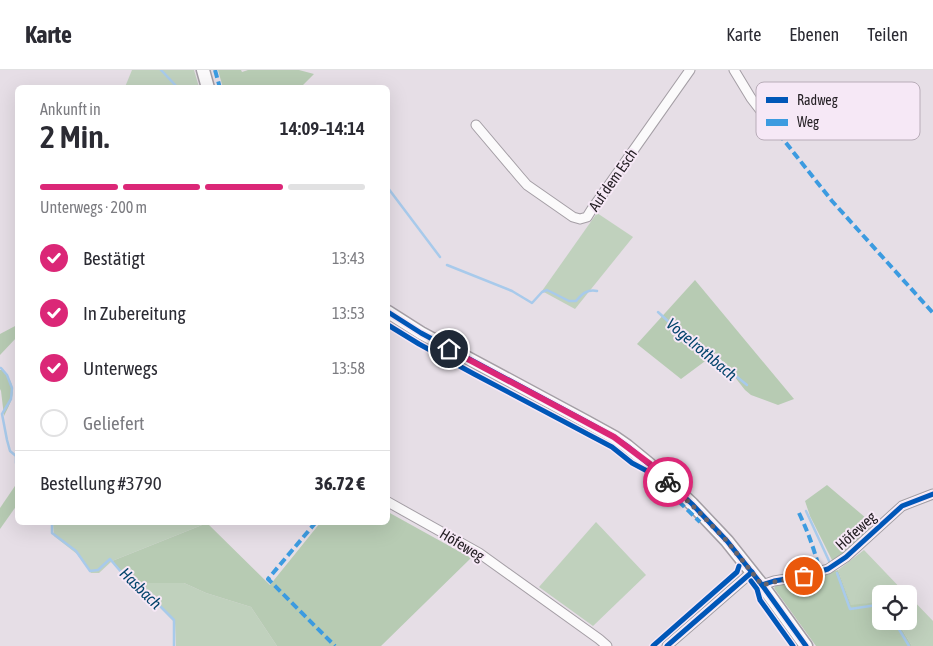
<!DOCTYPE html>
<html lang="de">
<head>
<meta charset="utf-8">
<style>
  :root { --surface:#fff; --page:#f7f7f7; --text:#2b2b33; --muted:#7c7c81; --line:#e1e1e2; --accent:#db2777 }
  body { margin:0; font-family:"Asap Condensed",sans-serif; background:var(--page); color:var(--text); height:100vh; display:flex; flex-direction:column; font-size:19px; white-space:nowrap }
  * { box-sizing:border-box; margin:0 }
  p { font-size:16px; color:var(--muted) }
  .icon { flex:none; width:28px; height:28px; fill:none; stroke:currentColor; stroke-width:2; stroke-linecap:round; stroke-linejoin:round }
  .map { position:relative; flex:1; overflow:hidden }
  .drawer { position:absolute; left:15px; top:15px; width:375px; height:440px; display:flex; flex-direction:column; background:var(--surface); border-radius:8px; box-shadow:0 5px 20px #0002 }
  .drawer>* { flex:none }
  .buttons { position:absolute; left:872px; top:515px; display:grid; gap:10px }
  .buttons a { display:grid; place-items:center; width:45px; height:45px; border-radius:8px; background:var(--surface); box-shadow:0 5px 20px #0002; font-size:25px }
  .pin { position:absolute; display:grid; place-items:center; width:42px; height:42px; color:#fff; margin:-21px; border:2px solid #fff; border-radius:50%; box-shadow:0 1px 5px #0007 }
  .courier { position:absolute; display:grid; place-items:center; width:50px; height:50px; margin:-25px; border:4px solid #db2777; border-radius:50%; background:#fff; color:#222; box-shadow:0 1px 6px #0007 }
  .overview em { font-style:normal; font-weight:600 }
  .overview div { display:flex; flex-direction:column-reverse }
  .overview { display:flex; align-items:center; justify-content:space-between; height:85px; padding:0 25px }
  h1 { font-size:32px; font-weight:600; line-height:38px }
  .bar { display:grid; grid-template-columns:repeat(4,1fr); gap:8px 5px; align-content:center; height:60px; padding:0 25px }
  .bar i { height:6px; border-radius:4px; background:var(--line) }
  .bar .on { background:var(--accent) }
  .bar p { grid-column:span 4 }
  .line { display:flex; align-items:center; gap:12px; padding:0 25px; border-top:1px solid var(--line) }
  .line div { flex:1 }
  ol { padding:0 25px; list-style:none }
  li { display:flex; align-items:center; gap:15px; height:55px }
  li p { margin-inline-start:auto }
  li .icon { padding:5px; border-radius:50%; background:var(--accent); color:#fff; stroke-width:4 }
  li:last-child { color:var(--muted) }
  li i { width:28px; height:28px; border:2px solid var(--line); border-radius:50% }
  header { display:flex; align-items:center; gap:30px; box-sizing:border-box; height:70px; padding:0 25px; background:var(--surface); border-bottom:1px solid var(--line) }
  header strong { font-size:24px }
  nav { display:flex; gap:28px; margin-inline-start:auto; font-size:18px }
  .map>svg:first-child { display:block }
  .green { fill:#c0d1bd }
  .forest { fill:#b7cbb3 }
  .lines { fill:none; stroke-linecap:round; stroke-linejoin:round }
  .stream { stroke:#a8caeb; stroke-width:2.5 }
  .street-casing { stroke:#a49ea5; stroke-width:11 }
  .secondary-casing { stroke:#a49ea5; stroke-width:15 }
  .street { stroke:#fbfafb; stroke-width:9 }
  .secondary { stroke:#fbfafb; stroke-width:12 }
  .quiet { stroke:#3c9be0; stroke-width:4; stroke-dasharray:8 4; stroke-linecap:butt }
  .cycleway-casing { stroke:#f6e8f6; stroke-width:8 }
  .cycleway { stroke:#0057b8; stroke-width:5 }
  .done { stroke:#696369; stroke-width:5; stroke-dasharray:0 9 }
  .route { stroke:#db2777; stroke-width:6 }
  .labels { text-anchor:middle; stroke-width:4; stroke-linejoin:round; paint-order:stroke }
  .street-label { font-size:15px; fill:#262126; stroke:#f6e8f6 }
  .water-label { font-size:16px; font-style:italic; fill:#02436b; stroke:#f6e8f6 }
  .key { fill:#f6e8f6; stroke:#b8acb8; stroke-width:1 }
  .key-label { font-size:14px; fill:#262126 }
</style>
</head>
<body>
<header>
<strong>Karte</strong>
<nav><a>Karte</a><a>Ebenen</a><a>Teilen</a></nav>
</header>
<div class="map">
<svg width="933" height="576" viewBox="0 0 933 576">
  <rect width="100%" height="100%" fill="#e6dee6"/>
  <g class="green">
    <polygon points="132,0 194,0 199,17 125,17"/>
    <polygon points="597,143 633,167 575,239 542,221"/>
    <polygon points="206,452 207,453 112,491 99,503 91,503 77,484 54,466 53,453"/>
    <polygon points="596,452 646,505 593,556 539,517"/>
    <polygon points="864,480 906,524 881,524 881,534 878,532 851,536 838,500"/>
    <polygon points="131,512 134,513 184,513 206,523 251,537 277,576 176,576 175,553 151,528"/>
    <polygon points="909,526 933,551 933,576 912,576 897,551 909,551"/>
  </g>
  <g class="forest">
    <polygon points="218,0 241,0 242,2 248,0 299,0 314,4 301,17 223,18"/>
    <polygon points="695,210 794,329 778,335 751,325 745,320 716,283 681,309 637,274"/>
    <polygon points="17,255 17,267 0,285 0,264"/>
    <path d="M0,300h3c15,18 11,27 1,46l-3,-25 -1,-2z"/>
    <polygon points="17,413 17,435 0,459 0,438"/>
    <path d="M827,415l46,39c-10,11 -27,34 -41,36l-22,-44 -5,-15z"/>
    <polygon points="388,442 471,488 381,576 277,576 251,537 206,523 184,513 134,513 131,512 112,491 207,453 270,515 320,453 388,452"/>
    <polygon points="838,500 851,535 878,532 881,534 881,551 897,551 912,576 816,576 774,518 777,514 803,511"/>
  </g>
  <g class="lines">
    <g class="stream">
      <polyline points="161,0 178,18"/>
      <polyline points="388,118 440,187"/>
      <path d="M447,195l65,26 20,12 10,-11 5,-2 22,11h7c6,-7 11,-12 21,-10"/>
      <polyline points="658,242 670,253 747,315"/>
      <polyline points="0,298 1,298 7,305 12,318 11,329 2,344 7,370 10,381 16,386 16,393 18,395"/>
      <polyline points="806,441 830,493"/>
      <polyline points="52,452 52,463 76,481 90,501 98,500 110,489 122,503 150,526 174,550 174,576"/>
      <polyline points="837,503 850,539 877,535 881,538"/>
      <polyline points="894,551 909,576"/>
    </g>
    <g class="street-casing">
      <g id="street">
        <polyline points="734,0 751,28 771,54"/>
        <polyline points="476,55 520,107 527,115 573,147 580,149 587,147 592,139 690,0"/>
        <polyline points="388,432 479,483 599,569 607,576"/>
        <polyline points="762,515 774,511 804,506 828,499 846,487 902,436 933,424"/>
        <polyline points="667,576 752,502"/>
      </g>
    </g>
    <g class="secondary-casing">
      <g id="secondary">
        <polyline points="203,0 208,18"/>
        <polyline points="388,242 421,263 585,351 614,367 627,376 649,394 692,434 727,471 762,515 806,576"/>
      </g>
    </g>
    <use href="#street" class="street"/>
    <use href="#secondary" class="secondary"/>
    <g class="quiet">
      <polyline points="215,0 220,18"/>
      <polyline points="771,54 832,131 933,243"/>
      <polyline points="670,423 700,452"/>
      <path d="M799,443c9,19 16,38 21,59"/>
      <polyline points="316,452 268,509 335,576"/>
    </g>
    <g class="cycleway-casing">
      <g id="cycleway">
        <polyline points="388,242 421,263 585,351 614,367 627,376 649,394 692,434 727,471 762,515 806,576"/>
        <polyline points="388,255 419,274 474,304 612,377 632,393 649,402 652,405"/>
        <polyline points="751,511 757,519 760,530 793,576"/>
        <polyline points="762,515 774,511 804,506 828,499 846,487 902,436 933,424"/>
        <polyline points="653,576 737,502 739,496"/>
        <polyline points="667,576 752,502"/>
      </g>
    </g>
    <use href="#cycleway" class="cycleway"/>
  </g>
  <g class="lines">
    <polyline class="done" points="668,412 698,441 727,471 762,515 774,512 804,506"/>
    <polyline class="route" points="449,279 614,367 650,394 668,412"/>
  </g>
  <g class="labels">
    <g class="street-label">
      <text transform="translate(613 110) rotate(-55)" y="5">Auf dem Esch</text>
      <text transform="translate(856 461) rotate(-42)" y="5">Höfeweg</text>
      <text transform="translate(462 475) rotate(31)" y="5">Höfeweg</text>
    </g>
    <g class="water-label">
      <text transform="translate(702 279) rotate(40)" y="6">Vogelrothbach</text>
      <text transform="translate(141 518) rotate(44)" y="6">Hasbach</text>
    </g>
  </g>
  <rect x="756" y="12" width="164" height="58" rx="8" class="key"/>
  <rect x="766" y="27" width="22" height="6" fill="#0057b8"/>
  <rect x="766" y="49" width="22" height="7" fill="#3c9be0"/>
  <g class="key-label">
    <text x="797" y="35">Radweg</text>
    <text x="797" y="57">Weg</text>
  </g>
</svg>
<div class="buttons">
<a><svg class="icon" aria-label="locate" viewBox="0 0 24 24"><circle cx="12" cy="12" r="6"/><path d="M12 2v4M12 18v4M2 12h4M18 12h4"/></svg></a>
</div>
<div class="pin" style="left:804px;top:506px;background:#ea580c"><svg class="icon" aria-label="bag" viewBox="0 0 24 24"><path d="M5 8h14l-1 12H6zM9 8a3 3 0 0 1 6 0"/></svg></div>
<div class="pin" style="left:449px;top:279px;background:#1f2937"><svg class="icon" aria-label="home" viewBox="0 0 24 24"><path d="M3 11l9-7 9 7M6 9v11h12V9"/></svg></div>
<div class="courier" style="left:668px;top:412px"><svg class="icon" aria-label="bike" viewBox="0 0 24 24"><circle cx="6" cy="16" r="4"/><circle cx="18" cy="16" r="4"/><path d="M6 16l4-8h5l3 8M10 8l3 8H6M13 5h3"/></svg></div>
<section class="drawer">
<div class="overview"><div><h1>2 Min.</h1><p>Ankunft in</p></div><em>14:09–14:14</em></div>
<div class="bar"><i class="on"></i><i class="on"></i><i class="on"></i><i></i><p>Unterwegs · 200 m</p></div>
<ol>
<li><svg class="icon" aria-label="check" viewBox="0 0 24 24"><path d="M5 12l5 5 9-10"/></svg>Bestätigt<p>13:43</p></li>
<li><svg class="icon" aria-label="check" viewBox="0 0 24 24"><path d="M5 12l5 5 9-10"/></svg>In Zubereitung<p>13:53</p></li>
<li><svg class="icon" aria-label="check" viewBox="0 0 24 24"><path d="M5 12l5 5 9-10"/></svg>Unterwegs<p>13:58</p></li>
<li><i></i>Geliefert</li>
</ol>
<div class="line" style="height:65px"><div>Bestellung #3790</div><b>36.72 €</b></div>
</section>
</div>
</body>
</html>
